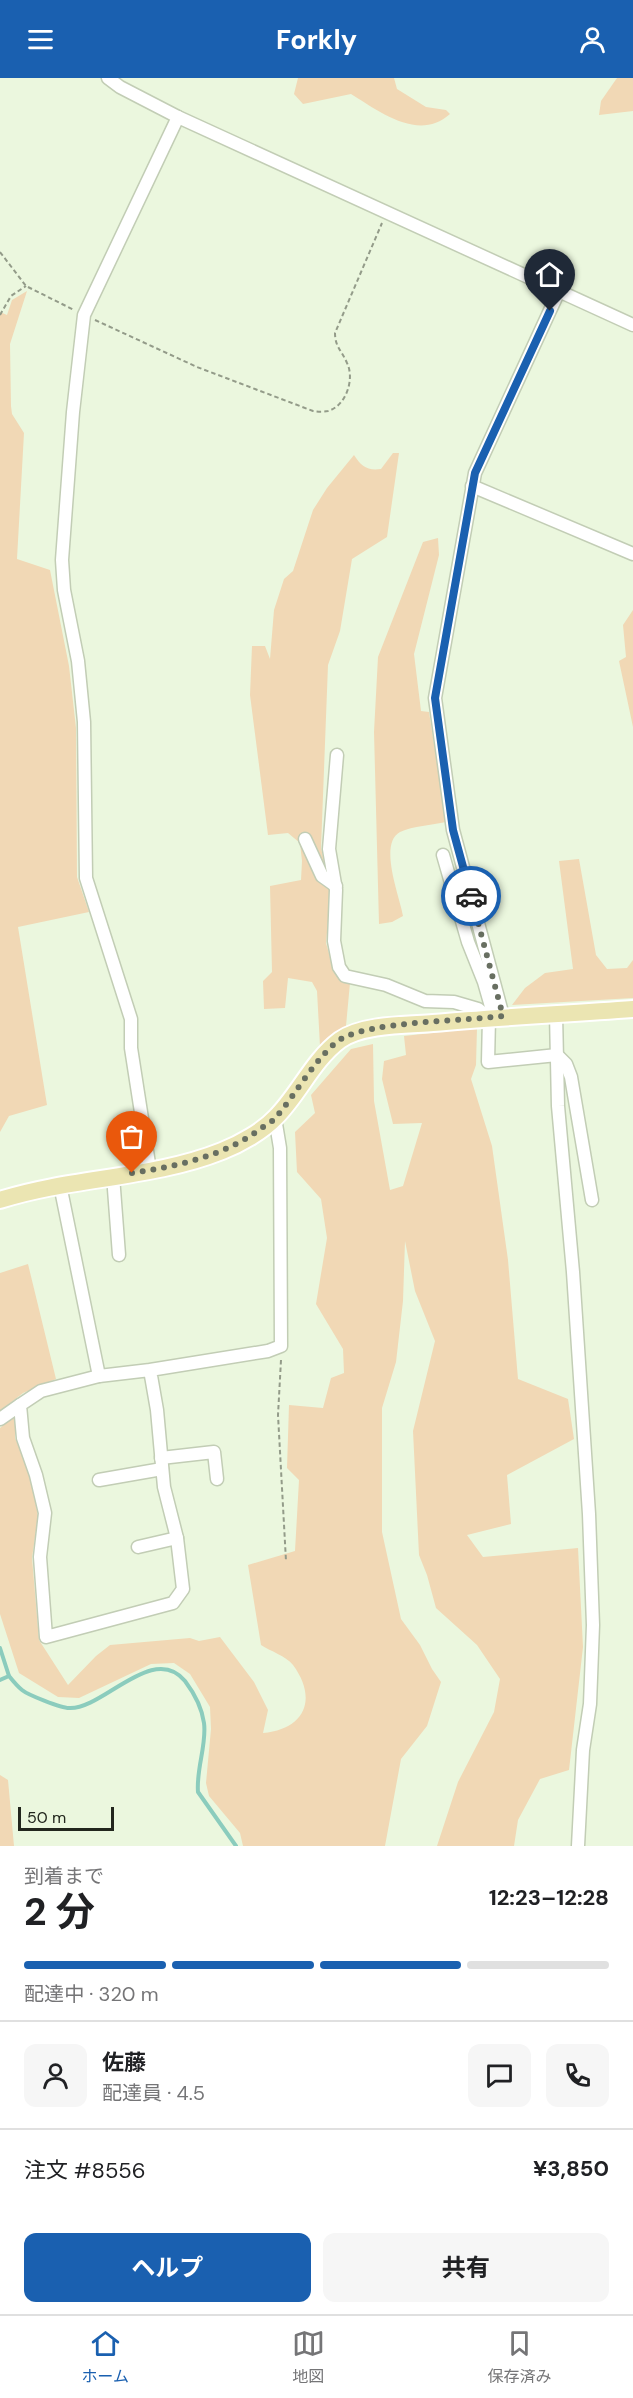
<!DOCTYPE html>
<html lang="ja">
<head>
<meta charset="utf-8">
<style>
  :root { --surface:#fff; --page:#f6f6f6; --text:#202124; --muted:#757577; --line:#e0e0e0; --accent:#1a60b0 }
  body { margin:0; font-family:"DM Sans","Noto Sans JP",sans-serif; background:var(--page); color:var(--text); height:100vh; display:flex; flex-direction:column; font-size:22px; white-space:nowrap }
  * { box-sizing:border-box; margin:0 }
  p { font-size:20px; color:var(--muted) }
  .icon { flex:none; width:33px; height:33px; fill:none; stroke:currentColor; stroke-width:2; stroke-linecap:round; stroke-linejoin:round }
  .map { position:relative; height:1768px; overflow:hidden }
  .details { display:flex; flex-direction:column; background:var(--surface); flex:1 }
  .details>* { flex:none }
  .scale { position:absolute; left:18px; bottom:15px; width:96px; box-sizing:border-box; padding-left:6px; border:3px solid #22261d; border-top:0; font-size:16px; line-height:21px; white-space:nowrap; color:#22261d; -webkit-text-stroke:4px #ebf7de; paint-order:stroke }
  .pin { position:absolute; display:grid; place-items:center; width:51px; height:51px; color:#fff; margin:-62px -26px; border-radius:50% 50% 50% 0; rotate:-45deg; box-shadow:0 0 6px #0007 }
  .pin .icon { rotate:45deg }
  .courier { position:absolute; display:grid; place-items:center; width:60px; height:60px; margin:-30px; border:4px solid #1a60b0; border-radius:50%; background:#fff; color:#222; box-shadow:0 2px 8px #0007 }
  .overview em { font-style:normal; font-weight:700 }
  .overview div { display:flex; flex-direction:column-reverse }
  .overview { display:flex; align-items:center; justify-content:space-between; height:102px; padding:0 24px }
  h1 { font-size:39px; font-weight:700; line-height:45px }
  .bar { display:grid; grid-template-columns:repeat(4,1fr); gap:9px 6px; align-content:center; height:72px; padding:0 24px }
  .bar i { height:8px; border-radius:4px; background:var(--line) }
  .bar .current { background:var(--accent) }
  .bar p { grid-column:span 4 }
  .line { display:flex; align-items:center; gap:15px; padding:0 24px; border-top:2px solid var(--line) }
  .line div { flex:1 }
  .round { display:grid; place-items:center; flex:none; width:63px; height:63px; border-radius:12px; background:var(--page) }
  .button { display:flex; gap:12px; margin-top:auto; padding:12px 24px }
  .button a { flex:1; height:69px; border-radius:12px; background:var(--accent); color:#fff; font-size:24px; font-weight:700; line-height:69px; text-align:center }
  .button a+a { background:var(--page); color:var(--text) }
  header { display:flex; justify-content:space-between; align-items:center; height:78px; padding:0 24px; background:var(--accent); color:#fff; font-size:27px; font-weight:700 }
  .menu { display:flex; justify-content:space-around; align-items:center; height:84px; border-top:2px solid var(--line); background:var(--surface); font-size:16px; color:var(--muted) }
  .menu a { display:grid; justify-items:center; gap:3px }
  .menu .current { color:var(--accent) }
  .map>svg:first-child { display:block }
  .green { fill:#f1d8b5 }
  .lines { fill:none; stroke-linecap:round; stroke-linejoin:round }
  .stream { stroke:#8bccbd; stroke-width:4 }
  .minor-casing { stroke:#c2cdb5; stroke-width:15 }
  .major-casing { stroke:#fff; stroke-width:20 }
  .path { stroke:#939b89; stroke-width:2; stroke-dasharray:4.5 3; stroke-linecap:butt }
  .minor { stroke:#fff; stroke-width:12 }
  .major { stroke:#ebe5b2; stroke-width:16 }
  .done { stroke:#686f61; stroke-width:6; stroke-dasharray:0 10.8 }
  .route { stroke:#1a60b0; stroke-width:8 }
</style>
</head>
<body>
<header><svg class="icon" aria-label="menu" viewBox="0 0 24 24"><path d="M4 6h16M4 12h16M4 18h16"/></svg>Forkly<svg class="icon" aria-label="person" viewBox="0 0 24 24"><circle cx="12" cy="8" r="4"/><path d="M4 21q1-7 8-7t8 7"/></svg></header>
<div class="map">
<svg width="633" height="1768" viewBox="0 0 633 1768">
  <rect width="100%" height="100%" fill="#ebf7de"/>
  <g class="green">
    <path d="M298,0h96l3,11 29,18 20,3 4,4c-31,28 -70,-2 -99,-20l-48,10 -9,-10z"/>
    <polygon points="617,0 633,0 633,33 599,37 601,23"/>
    <polygon points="27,213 10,266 11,328 12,336 24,355 17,481 50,492 69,588 76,650 77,799 89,834 18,849 47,1027 9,1038 0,1054 0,234 7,237 12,222"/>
    <path d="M393,375h6l-12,84 -35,22 -12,72 -12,34 -7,183 10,43 -5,52 8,28 8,9 8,3 -4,43 -26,20 -3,-55 -5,-9 -24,-4 -3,30 -21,1 -1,-28 9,-9 -2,-86 31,-6 1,-19 -2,-18 -12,-10 -20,2 -18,-140 2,-49h13l5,13 4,-49 10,-31 9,-8 20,-61 14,-22 27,-33c7,11 13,16 27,14z"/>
    <path d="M438,460l1,17 -25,99 7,57 8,1 17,110c-14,3 -33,4 -46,10 -22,12 0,65 3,84l-11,6 -13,2 -5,-192 4,-75 45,-115z"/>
    <polygon points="633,532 633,649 619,583 626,579 623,547"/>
    <polygon points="579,781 596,877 607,891 627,890 633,882 633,920 512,927 525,910 545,895 573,891 559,783"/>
    <path d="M477,950l-1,37 -5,14 21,67 16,114 10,119 50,20 6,40 -67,36 4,49 -44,11 16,22 95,-9 5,99 -14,123 -29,9 -22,41 -4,26h-77l21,-64 36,-70 6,-33 -23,-34 -41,-37 -9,-33 -8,-20 -6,-124 22,-90 -20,-50 -10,-50 -2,60 -7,61 -14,46v124l19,87 19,26 12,24 9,13 -14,44 -26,33 -16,87h-142l-3,-13 -31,-37 -3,-13 5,-54 -1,-22 -20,-33 -16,-11 -23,1 -72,34 -21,-1 -39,-24 -19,-59v-186l15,-13v23l15,35 8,43 -6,42 7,82 29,45 28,-29 14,-11 80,-7 9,3 21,-4 34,45 14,28 -5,23c42,-4 55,-34 30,-68 -7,-9 -23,-14 -32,-20l-13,-80 47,-14 4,-71 -12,-12 2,-63 34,3 8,-30 13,-5 -1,-24 -27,-45 11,-66 -6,-39 -24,-27 -2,-40 20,-19 -4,-18 40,-46 22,-5 1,57 16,89 13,-4 19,-63 -29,1 -11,-45 2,-18 22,-6 -2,-19z"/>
    <polygon points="28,1186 56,1301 23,1315 0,1333 0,1195"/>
    <polygon points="0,1697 8,1702 14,1768 0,1768"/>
  </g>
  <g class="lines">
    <g class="stream">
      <polyline points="0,1570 9,1598"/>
      <path d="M0,1602l9,-4c4,5 8,10 13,14 6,5 39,18 47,18 34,2 84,-66 116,-27 9,12 17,27 19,42 3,21 -8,46 -6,69l38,54"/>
    </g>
    <g class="minor-casing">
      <g id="minor">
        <polyline points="108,0 120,9 178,39 633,247"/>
        <polyline points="472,408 633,476"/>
        <polyline points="337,677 329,771 336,812 334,863 339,889 345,898 386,907 425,923 454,924 478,931 489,940 488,984 557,977 566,986 571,999 592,1122"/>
        <polyline points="305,761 322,798 336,808"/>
        <polyline points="443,777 468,864 484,904 494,939"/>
        <polyline points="556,936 558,1028 573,1194 589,1436 593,1547 590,1626 583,1672 578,1768"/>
        <polyline points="503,938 453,752 435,620 475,395 559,213"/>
        <polyline points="150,1092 131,970 131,941 86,800 84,644 78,583 64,512 62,482 73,334 84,237 178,39"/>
        <polyline points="113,1098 119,1177"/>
        <polyline points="60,1107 99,1298"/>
        <polyline points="150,1292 157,1332 164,1409 177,1460 183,1511 173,1525 46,1559 40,1479 45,1435 36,1397 23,1360 20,1327 41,1313 99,1298 150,1292 268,1273 281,1268 280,1070 275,1040"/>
        <polyline points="0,1341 20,1327"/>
        <polyline points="161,1380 214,1374 217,1401"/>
        <polyline points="99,1402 162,1391"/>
        <polyline points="138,1469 177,1460"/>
      </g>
    </g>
    <g class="major-casing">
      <path id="major" d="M0,1122c72,-23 152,-21 222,-49 18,-7 41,-20 54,-34 23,-23 37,-57 64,-77 22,-16 67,-15 93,-17 67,-6 133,-9 200,-14"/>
    </g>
    <g class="path">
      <polyline points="0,174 26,208 74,232"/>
      <polyline points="0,237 11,218 26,208"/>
      <path d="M95,242l102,47 116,44c5,1 11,1 15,0 18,-5 27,-32 19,-48 -5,-12 -12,-16 -12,-30l47,-110"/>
      <polyline points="281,1282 278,1337 286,1483"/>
    </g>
    <use href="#minor" class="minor"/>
    <use href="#major" class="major"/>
  </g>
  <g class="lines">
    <path class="done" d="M132,1095c45,-7 89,-16 127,-43 6,-5 14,-8 18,-14 18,-21 42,-63 64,-77 31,-18 123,-18 162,-23l-32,-120"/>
    <polyline class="route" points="471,818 453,752 435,620 475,395 550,233"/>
  </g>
</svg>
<div class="scale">50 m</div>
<div class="pin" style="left:132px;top:1095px;background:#ea580c"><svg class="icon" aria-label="bag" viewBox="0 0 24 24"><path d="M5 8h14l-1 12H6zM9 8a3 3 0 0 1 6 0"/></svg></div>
<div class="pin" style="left:550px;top:233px;background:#1f2937"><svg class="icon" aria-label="home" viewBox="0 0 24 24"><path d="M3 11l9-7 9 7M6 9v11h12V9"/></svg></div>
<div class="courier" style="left:471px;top:818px"><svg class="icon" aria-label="car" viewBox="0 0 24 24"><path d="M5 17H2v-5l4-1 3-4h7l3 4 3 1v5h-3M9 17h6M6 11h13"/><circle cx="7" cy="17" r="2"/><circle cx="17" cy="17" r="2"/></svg></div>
</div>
<section class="details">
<div class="overview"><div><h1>2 分</h1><p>到着まで</p></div><em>12:23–12:28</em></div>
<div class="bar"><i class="current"></i><i class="current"></i><i class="current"></i><i></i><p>配達中 · 320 m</p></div>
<div class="line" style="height:108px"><a class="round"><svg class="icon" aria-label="person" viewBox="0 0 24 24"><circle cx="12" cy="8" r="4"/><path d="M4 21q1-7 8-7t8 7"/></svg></a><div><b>佐藤</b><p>配達員 · 4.5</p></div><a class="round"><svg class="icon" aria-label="chat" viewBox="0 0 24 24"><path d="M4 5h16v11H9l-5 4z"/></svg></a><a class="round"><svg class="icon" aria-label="phone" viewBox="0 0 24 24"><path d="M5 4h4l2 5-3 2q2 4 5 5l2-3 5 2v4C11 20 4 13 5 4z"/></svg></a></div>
<div class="line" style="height:78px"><div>注文 #8556</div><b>¥3,850</b></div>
<div class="button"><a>ヘルプ</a><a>共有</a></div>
</section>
<nav class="menu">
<a class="current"><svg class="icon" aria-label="home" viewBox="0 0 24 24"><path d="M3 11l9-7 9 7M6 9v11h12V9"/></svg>ホーム</a>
<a><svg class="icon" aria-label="map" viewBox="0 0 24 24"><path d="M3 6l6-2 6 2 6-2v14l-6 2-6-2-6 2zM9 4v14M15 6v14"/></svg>地図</a>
<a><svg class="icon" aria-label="saved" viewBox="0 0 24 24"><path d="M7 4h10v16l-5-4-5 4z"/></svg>保存済み</a>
</nav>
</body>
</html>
